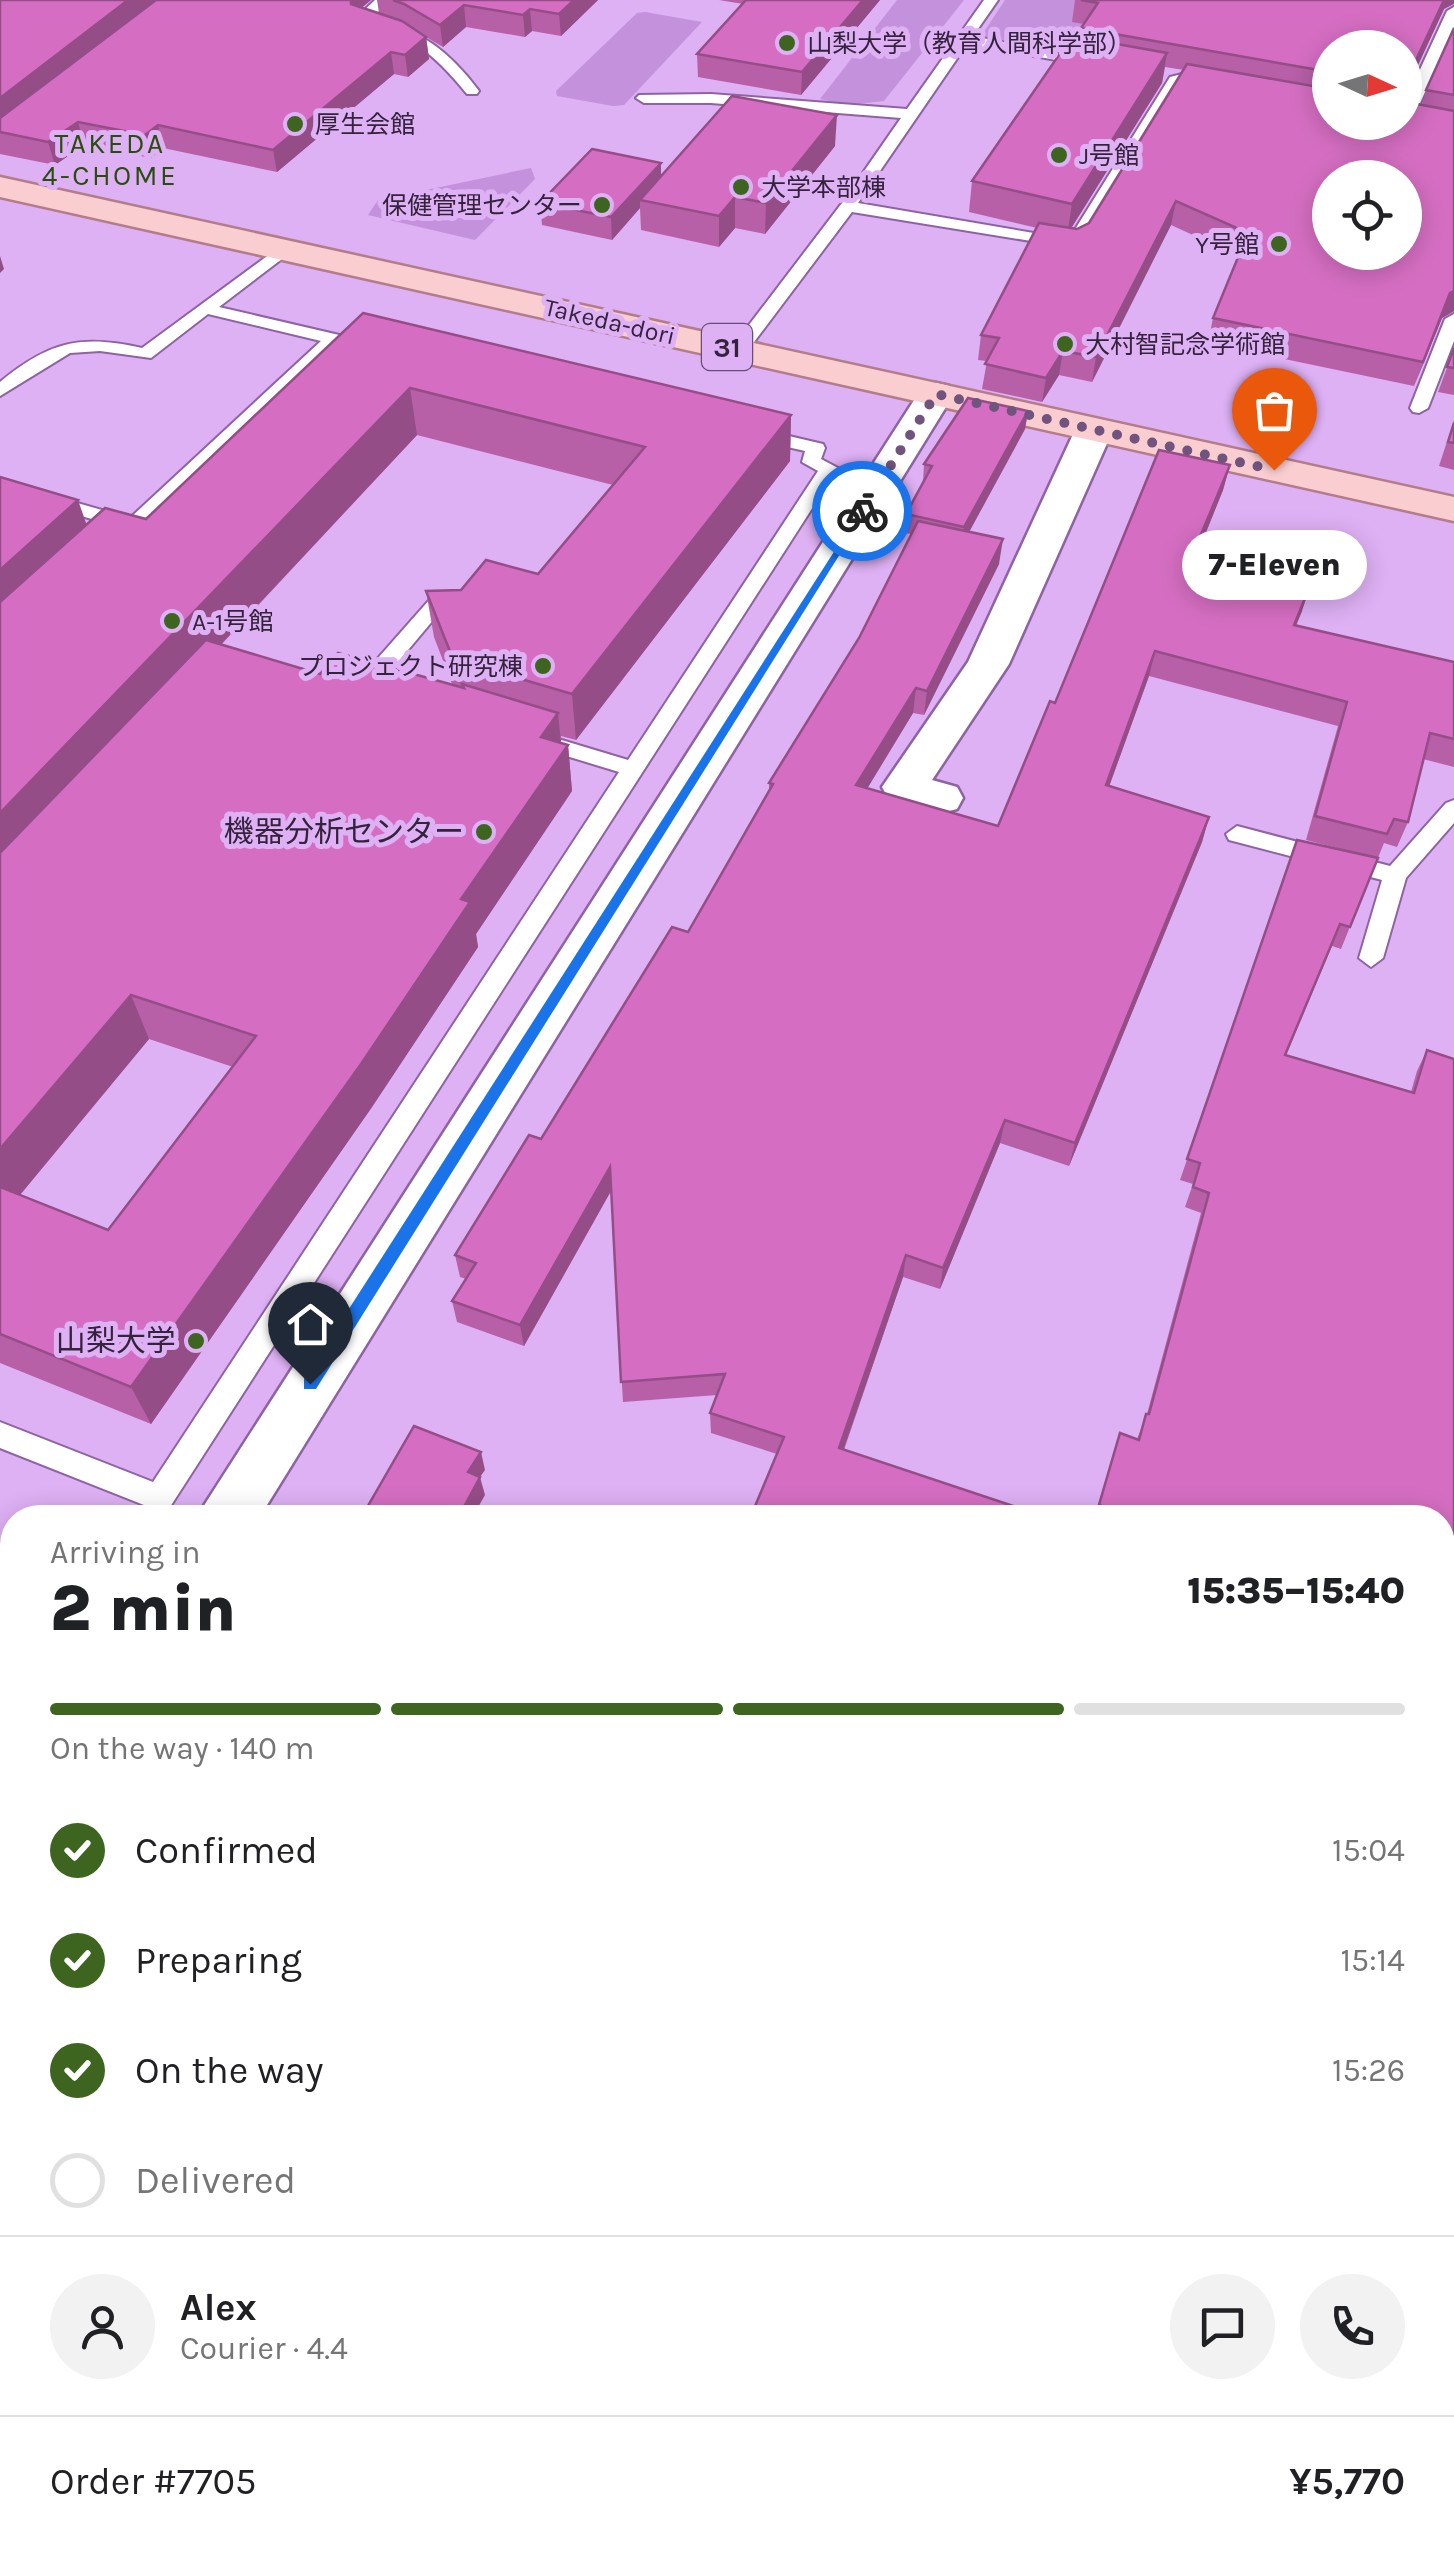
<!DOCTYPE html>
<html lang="en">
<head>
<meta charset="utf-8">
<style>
  :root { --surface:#fff; --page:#f2f2f2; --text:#202124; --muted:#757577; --line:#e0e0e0; --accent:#3d6520 }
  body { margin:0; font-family:Karla,"Noto Sans JP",sans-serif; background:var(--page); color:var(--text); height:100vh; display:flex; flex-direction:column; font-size:38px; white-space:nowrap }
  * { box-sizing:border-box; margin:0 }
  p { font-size:32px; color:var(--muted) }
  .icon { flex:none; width:55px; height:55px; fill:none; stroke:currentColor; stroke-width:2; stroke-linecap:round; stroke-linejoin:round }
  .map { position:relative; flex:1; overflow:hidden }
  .panel { position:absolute; left:0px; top:1505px; width:1455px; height:1060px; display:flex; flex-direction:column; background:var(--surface); border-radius:40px 40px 0 0; box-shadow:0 5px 25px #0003 }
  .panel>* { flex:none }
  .needle { width:65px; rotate:94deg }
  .fabs { position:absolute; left:1312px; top:30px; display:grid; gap:20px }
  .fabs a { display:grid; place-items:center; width:110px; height:110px; border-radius:50%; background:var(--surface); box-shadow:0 5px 25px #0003; font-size:50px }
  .pin { position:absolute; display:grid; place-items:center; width:85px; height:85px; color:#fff; margin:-102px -42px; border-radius:50% 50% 50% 0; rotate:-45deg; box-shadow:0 0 10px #0007 }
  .pin .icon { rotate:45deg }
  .courier { position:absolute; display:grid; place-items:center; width:100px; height:100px; margin:-50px; border:8px solid #1a73e8; border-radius:50%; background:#fff; color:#222; box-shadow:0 2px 12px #0007 }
  .bubble { position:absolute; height:70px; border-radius:35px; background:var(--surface); box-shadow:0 5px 25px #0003; font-size:32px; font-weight:800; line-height:70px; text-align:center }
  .headline em { font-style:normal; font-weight:800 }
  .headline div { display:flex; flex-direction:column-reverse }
  .headline { display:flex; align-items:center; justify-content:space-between; height:170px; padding:0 50px }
  h1 { font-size:65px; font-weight:800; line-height:75px }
  .bar { display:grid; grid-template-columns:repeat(4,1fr); gap:15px 10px; align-content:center; height:120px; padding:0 50px }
  .bar i { height:12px; border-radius:8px; background:var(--line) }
  .bar .current { background:var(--accent) }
  .bar p { grid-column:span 4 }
  .line { display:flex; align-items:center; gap:25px; padding:0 50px; border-top:2px solid var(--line) }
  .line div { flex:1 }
  .round { display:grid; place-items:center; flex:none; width:105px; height:105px; border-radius:52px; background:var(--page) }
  ol { padding:0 50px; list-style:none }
  li { display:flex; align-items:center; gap:30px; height:110px }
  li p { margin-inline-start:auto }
  li .icon { padding:10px; border-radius:50%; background:var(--accent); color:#fff; stroke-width:4 }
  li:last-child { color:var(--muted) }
  li i { width:55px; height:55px; border:5px solid var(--line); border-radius:50% }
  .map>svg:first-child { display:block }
  .green { fill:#c491dc }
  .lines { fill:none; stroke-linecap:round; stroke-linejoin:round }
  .service-casing { stroke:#8e63a2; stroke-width:4 }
  .minor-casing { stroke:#8e63a2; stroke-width:5 }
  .primary-casing { stroke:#b37c89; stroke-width:5 }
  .service { fill:#fff; fill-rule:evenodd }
  .minor { fill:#fff; fill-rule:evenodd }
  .primary { fill:#facdd1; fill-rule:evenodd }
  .wall { fill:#b75fa7; fill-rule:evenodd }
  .shaded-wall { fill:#954d88 }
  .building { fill:#d56ec2; stroke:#954d88; stroke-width:2.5; fill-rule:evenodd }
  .route { fill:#1a73e8 }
  .done { stroke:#70547d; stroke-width:10; stroke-dasharray:0 18 }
  .poi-dot { fill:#3d6520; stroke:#deb0f4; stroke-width:4 }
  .labels { text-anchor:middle; stroke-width:10; stroke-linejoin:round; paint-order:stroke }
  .far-poi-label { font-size:25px; fill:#35233d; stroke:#deb0f4; text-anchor:start }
  .far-street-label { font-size:25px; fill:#35233d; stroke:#deb0f4 }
  .far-neighbourhood-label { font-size:28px; letter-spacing:2.5px; fill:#294d0c; stroke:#deb0f4 }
  .shield { fill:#deb0f4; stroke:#684d74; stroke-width:2.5 }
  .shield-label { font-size:28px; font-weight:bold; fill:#35233d }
  .poi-label { font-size:30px; fill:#35233d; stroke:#deb0f4; text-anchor:end }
</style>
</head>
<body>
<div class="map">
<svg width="1454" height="2565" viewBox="0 0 1454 2565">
  <rect width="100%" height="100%" fill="#deb0f4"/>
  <g class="green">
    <polygon points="897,0 964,0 884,101 848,105 820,99"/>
    <polygon points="1005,0 1087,0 1177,40 1162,68 980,38"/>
    <polygon points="645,12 702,22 624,105 613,106 557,96 556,91 637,13"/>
    <polygon points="531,168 535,179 475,240 368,215 378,200"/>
    <polygon points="0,1941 12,1946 12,2552 396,2553 390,2565 0,2565"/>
  </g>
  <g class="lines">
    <g class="service-casing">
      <g id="service">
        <path d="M375,0h15l-18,18c49,12 77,33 107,73l-2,3h-10c-36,-44 -55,-58 -110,-71v-6z"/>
        <polygon points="984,0 998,0 973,36 1102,63 1095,67 967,44 858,203 1069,239 1170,77 1182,74 1184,77 1080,249 852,212 745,354 733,354 733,346 842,203 901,118 711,103 644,103 636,98 639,95 711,94 907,109"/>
        <polygon points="1454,7 1454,27 1413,119 1410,122 1401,122 1405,122 1405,102 1447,11"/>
        <path d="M285,243l6,1v8l-72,55 159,37v8l-40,-7 -216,202 -7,2 -10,-6 15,-16 -120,-34v-12l130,37 191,-177 -113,-27 -57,44 -51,-7 -30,2 -70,43v-14c49,-40 80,-48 142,-34z"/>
        <polygon points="1454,314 1454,341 1428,408 1419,413 1413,412 1410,408 1445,319"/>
        <polygon points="755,428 823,444 825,448 821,459 838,468 170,1507 159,1511 0,1448 0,1422 153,1482 619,772 527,744 524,739 527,734 535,732 628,760 818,471 802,462 805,451 748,438 746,434"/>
        <polygon points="438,596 448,602 445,606 372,693 356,693 353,688 356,683 431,598"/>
        <polygon points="1454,800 1454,823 1406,878 1383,958 1371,967 1359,958 1382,880 1229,840 1226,834 1237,826 1390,866 1446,803"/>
        <polygon points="1442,1869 1454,1874 1454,1908 1442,1903"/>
        <polygon points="986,2552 1027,2552 1024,2565 982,2565"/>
      </g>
    </g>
    <g class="minor-casing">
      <g id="minor">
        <polygon points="936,383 949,386 954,394 259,1518 196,1518 918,394 923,386"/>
        <polygon points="1094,419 1107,422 1113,430 1009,664 932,780 957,787 963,798 957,809 941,813 888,798 882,787 968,662 1075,430 1081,422"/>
        <polygon points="0,1638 12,1643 12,1705 0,1700"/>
        <polygon points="1442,2401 1454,2405 1454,2486 1442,2481"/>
      </g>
    </g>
    <g class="primary-casing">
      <polygon id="primary" points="0,177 1454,497 1454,521 0,197"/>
    </g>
    <use href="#service" class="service"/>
    <use href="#minor" class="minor"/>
    <use href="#primary" class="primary"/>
  </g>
  <g class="wall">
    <polygon points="0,0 371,0 362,7 379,13 377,0 598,0 561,36 532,31 525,37 466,27 443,47 426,37 429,59 408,77 394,74 277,172 163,148 151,158 84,145 55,165 0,154"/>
    <polygon points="719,0 880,0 801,95 698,77 697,54 743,4"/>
    <path d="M1075,0h379l-10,9 -36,77 -2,15 16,4 4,-15 28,-62v283l-12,7 -28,68 -206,-43 5,-25 26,-62 -68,-31 -79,157 -33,-7 -17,27 -60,-13 5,-28 -9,-1 3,-25 56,-107 -68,-16 3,-31 107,-143 2,-10 3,-4 -12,-2zM1330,48l75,74h-75zM1165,67l19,3 -95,153 -12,6 -6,-1 91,-145z"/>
    <polygon points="835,146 765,234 735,228 719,247 641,230 640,208 612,240 542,225 540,203 661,163 661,176"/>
    <path d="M363,313l428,102 -1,46 -214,279 -15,-4v7l7,2 4,46 -96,143 2,13 -106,160 -221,317 -151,-61v-886l86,47 60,-5zM417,435l196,50 -75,89 -77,16 -35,1 8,46 18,47 -132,-10 -99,-29zM149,1039l84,28 -125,163 -88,-35z"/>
    <polygon points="1454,349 1454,395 1438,392"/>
    <polygon points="1028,411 1025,429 969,532 999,564 924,715 913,713 867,789 998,826 1055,703 1230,465 1223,490 1196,557 1302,611 1296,625 1454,662 1454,767 1423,759 1408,822 1397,847 1384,843 1341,949 1332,946 1286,1055 1411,1092 1417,1071 1427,1050 1454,1059 1454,1809 1442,1804 1442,1518 1094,1518 1120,1433 1137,1439 1147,1414 1201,1213 1185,1207 1193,1184 1180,1180 1297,840 1364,855 1306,840 1338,726 1149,676 1109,786 1209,817 1202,842 1069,1166 1000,1143 940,1289 903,1277 844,1450 777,1454 711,1433 710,1413 717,1395 623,1402 611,1191 524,1346 457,1322 452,1301 466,1279 460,1277 455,1255 541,1139 688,932 769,793 769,783 859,638 911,534 904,533 906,514 923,482 924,464"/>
    <polygon points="1454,420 1454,470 1439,466"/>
    <polygon points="1130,2552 1383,2552 1408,2565 1127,2565"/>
  </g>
  <g class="shaded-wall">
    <polygon points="128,0 161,0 0,125 0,98"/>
    <polygon points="351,0 371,0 354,14 354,25"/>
    <polygon points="574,0 598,0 561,36 559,14"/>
    <polygon points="863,0 880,0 801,95 802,72"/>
    <polygon points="1444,0 1454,0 1454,4 1444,9 1405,93 1408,77"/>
    <polygon points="464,5 466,27 443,47 440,25"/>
    <polygon points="530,9 532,31 525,37 523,15"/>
    <polygon points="426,37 429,59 408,77 405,55"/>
    <polygon points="391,52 394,74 277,172 273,150"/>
    <polygon points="1167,53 1162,83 1067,235 1072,204"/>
    <polygon points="837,115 835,146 765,234 766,203"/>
    <polygon points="78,122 84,145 55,165 48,142"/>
    <polygon points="158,125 163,148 151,158 145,135"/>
    <polygon points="661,163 661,185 640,200 640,208 612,240 611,217"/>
    <polygon points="735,197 735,228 719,247 719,216"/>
    <polygon points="1176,201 1171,225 1092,382 1096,357"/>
    <polygon points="0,256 4,269 0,273"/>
    <polygon points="1454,291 1454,311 1442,318 1414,386 1450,293"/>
    <polygon points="1063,351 1059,375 1042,402 1046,378"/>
    <polygon points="410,388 417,435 0,880 0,813"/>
    <polygon points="1028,411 1025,429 962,545 964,527"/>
    <polygon points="791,415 790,461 576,740 572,694"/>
    <polygon points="1230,465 1223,490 1186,582 1192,556"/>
    <polygon points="78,500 94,546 0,633 0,570"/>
    <polygon points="1003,539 999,564 924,715 927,691"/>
    <polygon points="1310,586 1302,611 1286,650 1294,625"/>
    <polygon points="1155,651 1149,676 1101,809 1106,785"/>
    <polygon points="916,688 913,713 854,810 856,785"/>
    <polygon points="558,713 562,753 568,745 572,791 476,934 478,947 372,1107 151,1424 131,1387 461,899 541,737"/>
    <polygon points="1209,817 1202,842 1069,1166 1075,1143"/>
    <polygon points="131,995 149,1039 0,1219 0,1149"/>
    <polygon points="1005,1120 1000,1143 940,1289 943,1268"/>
    <polygon points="610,1167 612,1189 524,1346 520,1325"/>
    <polygon points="906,1255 903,1277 837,1468 839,1448"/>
    <polygon points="481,1452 485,1470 480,1477 485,1495 472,1518 458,1518 468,1472"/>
  </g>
  <g class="building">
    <polygon points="0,0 128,0 0,98"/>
    <polygon points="156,0 351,0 351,4 402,21 426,37 405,55 391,52 273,150 158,125 145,135 78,122 48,142 0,132 0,118"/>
    <polygon points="393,0 574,0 559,14 530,9 523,15 464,5 440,25 404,4"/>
    <polygon points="746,0 863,0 802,72 697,54"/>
    <polygon points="1081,0 1444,0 1408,77 1408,95 1405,97 1405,48 1330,48 1330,72 1081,28 1098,3"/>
    <polygon points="1454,28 1454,95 1426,90"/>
    <polygon points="1072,36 1167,53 1072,204 972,181"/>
    <path d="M1187,64l143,25v33h75v-23l2,3 47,9v180l-4,2 -27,69 -210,-44 35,-85 -72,-32 -80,156 -33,-6 -17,27 -61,-14 14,-26 -18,-3 58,-112 38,6 12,-6zM1330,178h75v74h-75z"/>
    <polygon points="732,96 837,115 766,203 735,197 719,216 640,200"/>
    <polygon points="592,149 661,163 611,217 540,203"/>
    <polygon points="363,313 791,415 572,694 453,659 426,591 461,590 486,560 538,574 645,447 410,388 0,813 0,602 105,508 146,519"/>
    <polygon points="1454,348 1454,368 1447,367"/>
    <polygon points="968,398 1028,411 964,527 906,514 932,466 924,464"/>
    <polygon points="1454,423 1454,443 1448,442"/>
    <polygon points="1159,450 1230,465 1192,556 1310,586 1294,625 1454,662 1454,739 1430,733 1408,822 1394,819 1387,834 1315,816 1347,702 1155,651 1106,785 1209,817 1075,1143 1005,1120 943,1268 906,1255 839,1448 1040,1515 1039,1518 750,1518 784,1437 710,1413 725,1374 621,1382 610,1167 520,1325 452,1301 476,1263 455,1255 529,1135 541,1139 672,927 688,932 773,784 769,783 859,638 918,521 1003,539 927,691 916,688 856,785 998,826 1050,701 1055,703"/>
    <polygon points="0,477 78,500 0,570"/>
    <polygon points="206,640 320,674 338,653 464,688 462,684 558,713 541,737 568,745 461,899 470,902 361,1064 131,1387 0,1334 0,1187 108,1230 256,1036 131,995 0,1149 0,853"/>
    <polygon points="1297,840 1378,858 1350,927 1340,924 1285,1055 1414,1093 1427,1050 1454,1059 1454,1790 1442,1785 1442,1518 1137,1518 1099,1505 1120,1433 1139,1440 1146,1414 1149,1414 1209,1193 1193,1187 1200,1163 1187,1159"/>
    <polygon points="414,1426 481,1452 468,1472 480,1477 458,1518 361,1518"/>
    <polygon points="718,2552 786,2552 809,2565 714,2565"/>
    <polygon points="916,2552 975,2552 975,2555"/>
    <polygon points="1141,2552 1383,2552 1408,2565 1138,2565"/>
  </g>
  <polygon class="route" points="862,508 867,511 316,1389 304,1389 304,1379"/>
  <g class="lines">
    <polyline class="done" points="862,511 936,394 1274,470"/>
  </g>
  <g class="poi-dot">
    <circle cx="787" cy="43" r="10"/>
    <circle cx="295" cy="124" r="10"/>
    <circle cx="1059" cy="155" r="10"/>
    <circle cx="741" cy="187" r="10"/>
    <circle cx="602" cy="205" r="10"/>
    <circle cx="1279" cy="244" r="10"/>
    <circle cx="1065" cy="344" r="10"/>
    <circle cx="172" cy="621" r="10"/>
    <circle cx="543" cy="666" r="10"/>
    <circle cx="484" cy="832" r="10"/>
    <circle cx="196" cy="1341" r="10"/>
  </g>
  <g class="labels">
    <g class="far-poi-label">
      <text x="807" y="52">山梨大学（教育人間科学部）</text>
      <text x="315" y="133">厚生会館</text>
      <text x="1079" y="164">J号館</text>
      <text x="761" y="196">大学本部棟</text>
      <text x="582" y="214" text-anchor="end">保健管理センター</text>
      <text x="1259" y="253" text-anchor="end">Y号館</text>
      <text x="1085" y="353">大村智記念学術館</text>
      <text x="192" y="630">A-1号館</text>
      <text x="523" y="675" text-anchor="end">プロジェクト研究棟</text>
    </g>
    <g class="far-street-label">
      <text transform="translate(610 321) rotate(13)" y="9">Takeda-dori</text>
    </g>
    <g class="far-neighbourhood-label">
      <text x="110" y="153">TAKEDA<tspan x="110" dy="32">4-CHOME</tspan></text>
    </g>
    <rect class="shield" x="702" y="324" width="50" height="46" rx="8"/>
    <g class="shield-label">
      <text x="727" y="357">31</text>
    </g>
    <g class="poi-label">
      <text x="464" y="842">機器分析センター</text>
      <text x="176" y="1351">山梨大学</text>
    </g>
  </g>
</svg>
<div class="fabs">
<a><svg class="needle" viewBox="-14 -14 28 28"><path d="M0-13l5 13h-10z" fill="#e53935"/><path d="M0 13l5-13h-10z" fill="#757577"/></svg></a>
<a><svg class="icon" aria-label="locate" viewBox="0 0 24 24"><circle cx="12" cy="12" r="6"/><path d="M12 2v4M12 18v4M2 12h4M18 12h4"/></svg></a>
</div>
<div class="pin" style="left:1274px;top:470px;background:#ea580c"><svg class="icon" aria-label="bag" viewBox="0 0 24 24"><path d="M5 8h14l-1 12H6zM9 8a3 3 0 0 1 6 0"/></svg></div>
<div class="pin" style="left:310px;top:1384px;background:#1f2937"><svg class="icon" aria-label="home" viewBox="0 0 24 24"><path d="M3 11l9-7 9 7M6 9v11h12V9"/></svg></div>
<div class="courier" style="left:862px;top:511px"><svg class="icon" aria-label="bike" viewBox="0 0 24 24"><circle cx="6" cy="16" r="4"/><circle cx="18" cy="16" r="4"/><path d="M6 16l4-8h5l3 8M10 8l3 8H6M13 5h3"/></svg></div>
<div class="bubble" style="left:1182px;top:530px;width:185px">7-Eleven</div>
<section class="panel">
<div class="headline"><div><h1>2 min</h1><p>Arriving in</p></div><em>15:35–15:40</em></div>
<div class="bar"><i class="current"></i><i class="current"></i><i class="current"></i><i></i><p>On the way · 140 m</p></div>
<ol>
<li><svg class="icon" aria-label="check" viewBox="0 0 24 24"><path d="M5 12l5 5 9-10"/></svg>Confirmed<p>15:04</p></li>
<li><svg class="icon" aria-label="check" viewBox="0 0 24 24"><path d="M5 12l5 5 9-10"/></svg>Preparing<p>15:14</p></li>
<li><svg class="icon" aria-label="check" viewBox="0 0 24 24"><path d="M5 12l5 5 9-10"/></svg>On the way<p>15:26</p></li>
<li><i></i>Delivered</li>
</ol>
<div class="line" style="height:180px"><a class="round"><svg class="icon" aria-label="person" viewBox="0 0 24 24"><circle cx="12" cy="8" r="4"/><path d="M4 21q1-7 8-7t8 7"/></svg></a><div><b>Alex</b><p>Courier · 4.4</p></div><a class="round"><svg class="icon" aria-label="chat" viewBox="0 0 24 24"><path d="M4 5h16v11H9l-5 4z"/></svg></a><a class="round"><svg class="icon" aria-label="phone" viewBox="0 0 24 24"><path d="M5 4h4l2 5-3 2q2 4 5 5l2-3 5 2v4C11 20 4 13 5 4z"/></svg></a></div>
<div class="line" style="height:130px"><div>Order #7705</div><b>¥5,770</b></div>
</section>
</div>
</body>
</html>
